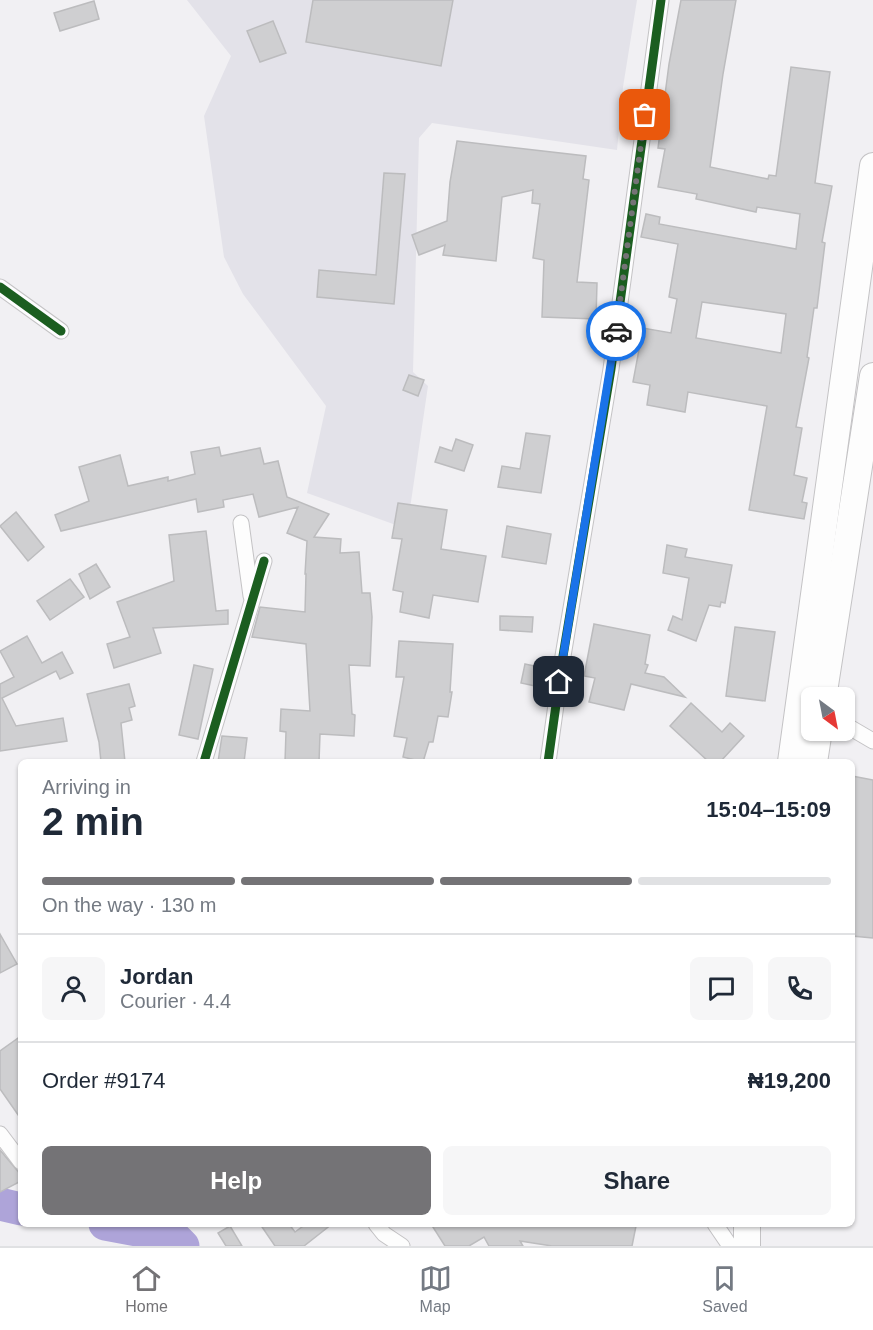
<!DOCTYPE html>
<html lang="en">
<head>
<meta charset="utf-8">
<style>
  :root { --surface:#fff; --page:#f6f6f7; --text:#1f2937; --muted:#747a83; --line:#e0e1e3; --accent:#747376 }
  body { margin:0; font-family:Helvetica,sans-serif; background:var(--page); color:var(--text); height:100vh; display:flex; flex-direction:column; font-size:22px; white-space:nowrap }
  * { box-sizing:border-box; margin:0 }
  p { font-size:20px; color:var(--muted) }
  .icon { flex:none; width:33px; height:33px; fill:none; stroke:currentColor; stroke-width:2; stroke-linecap:round; stroke-linejoin:round }
  .map { position:relative; flex:1; overflow:hidden }
  .sheet { position:absolute; left:18px; top:759px; width:837px; height:468px; display:flex; flex-direction:column; background:var(--surface); border-radius:9px; box-shadow:0 2px 4px #0004 }
  .sheet>* { flex:none }
  .needle { width:39px; rotate:148deg }
  .tools { position:absolute; left:801px; top:687px; display:grid; gap:12px }
  .tools a { display:grid; place-items:center; width:54px; height:54px; border-radius:9px; background:var(--surface); box-shadow:0 2px 4px #0004; font-size:30px }
  .pin { position:absolute; display:grid; place-items:center; width:51px; height:51px; color:#fff; margin:-26px; border-radius:12px; box-shadow:0 3px 9px #0006 }
  .courier { position:absolute; display:grid; place-items:center; width:60px; height:60px; margin:-30px; border:4px solid #1a73e8; border-radius:50%; background:#fff; color:#222; box-shadow:0 2px 8px #0007 }
  .summary em { font-style:normal; font-weight:700 }
  .summary div { display:flex; flex-direction:column-reverse }
  .summary { display:flex; align-items:center; justify-content:space-between; height:102px; padding:0 24px }
  h1 { font-size:39px; font-weight:700; line-height:45px }
  .bar { display:grid; grid-template-columns:repeat(4,1fr); gap:9px 6px; align-content:center; height:72px; padding:0 24px }
  .bar i { height:8px; border-radius:4px; background:var(--line) }
  .bar .active { background:var(--accent) }
  .bar p { grid-column:span 4 }
  .line { display:flex; align-items:center; gap:15px; padding:0 24px; border-top:2px solid var(--line) }
  .line div { flex:1 }
  .round { display:grid; place-items:center; flex:none; width:63px; height:63px; border-radius:9px; background:var(--page) }
  .action { display:flex; gap:12px; margin-top:auto; padding:12px 24px }
  .action a { flex:1; height:69px; border-radius:9px; background:var(--accent); color:#fff; font-size:24px; font-weight:700; line-height:69px; text-align:center }
  .action a+a { background:var(--page); color:var(--text) }
  .dock { display:flex; justify-content:space-around; align-items:center; height:84px; border-top:2px solid var(--line); background:var(--surface); font-size:16px; color:var(--muted) }
  .dock a { display:grid; justify-items:center; gap:3px }
  .dock .active { color:var(--accent) }
  .map>svg:first-child { display:block }
  .built { fill:#e3e2e9 }
  .lines { fill:none; stroke-linecap:round; stroke-linejoin:round }
  .river { stroke:#aea4d9; stroke-width:33 }
  .building { fill:#cfcfd1; stroke:#bcbcbe; stroke-width:1.5; fill-rule:evenodd }
  .minor-casing { stroke:#c4c3c5; stroke-width:17 }
  .trunk-casing { stroke:#c4c3c5; stroke-width:28 }
  .minor { stroke:#fdfdfd; stroke-width:15 }
  .trunk { stroke:#fdfdfd; stroke-width:26 }
  .cycleway-casing { stroke:#fdfdff; stroke-width:13 }
  .cycleway { stroke:#1b5e20; stroke-width:9 }
  .done { stroke:#747376; stroke-width:6; stroke-dasharray:0 10.8 }
  .route { stroke:#1a73e8; stroke-width:8 }
</style>
</head>
<body>
<div class="map">
<svg width="873" height="1246" viewBox="0 0 873 1246">
  <rect width="100%" height="100%" fill="#f1f0f3"/>
  <polygon class="built" points="187,0 637,0 623,87 617,150 432,123 419,138 413,372 428,386 407,529 307,493 326,406 243,294 224,257 204,116 231,56"/>
  <g class="lines">
    <g class="river">
      <polyline points="0,1204 21,1209"/>
      <polyline points="105,1224 174,1237 183,1246"/>
    </g>
  </g>
  <g class="building">
    <polygon points="313,0 453,0 441,66 306,42"/>
    <path d="M681,0h55l-13,74 -13,93 58,12 1,-4 7,1 15,-109 39,5 -15,111 17,3 -10,56 3,1 -8,65h-3l-7,49 2,1 -13,69 6,1 -8,47 13,3 -5,24 5,1 -3,16 -55,-9 18,-104 -79,-14 -3,20 -38,-7 3,-20 -17,-3 10,-54 28,5 6,-34 -8,-2 9,-53 -37,-7 5,-23 14,3 -1,7 137,25 4,-35 -43,-7 -1,5 -60,-13 1,-5 -39,-7 7,-38 -7,-1 11,-84zM702,302l84,12 -5,39 -85,-15z"/>
    <polygon points="94,1 99,19 60,31 54,13"/>
    <polygon points="273,21 286,53 260,62 247,31"/>
    <polygon points="457,141 586,156 583,179 589,180 577,282 597,283 596,319 542,317 544,260 533,258 540,204 532,203 533,190 502,197 496,261 443,255 445,245 419,255 412,235 447,221 450,182"/>
    <polygon points="384,173 405,174 394,304 317,297 319,270 376,275"/>
    <polygon points="409,375 424,380 418,396 403,390"/>
    <polygon points="526,433 550,436 541,493 498,487 502,466 520,469"/>
    <polygon points="456,439 473,445 464,471 435,462 440,447 452,451"/>
    <polygon points="219,447 221,456 260,448 264,464 278,461 287,497 329,514 314,537 341,539 340,553 359,552 362,593 370,593 372,617 370,666 349,665 352,714 355,715 354,736 320,734 319,762 285,762 286,732 280,731 281,709 310,711 306,644 252,637 260,607 305,612 306,574 305,574 307,541 287,533 298,507 259,517 253,494 223,500 224,507 198,512 196,499 61,531 55,515 89,501 79,467 120,455 128,486 168,477 168,481 195,474 191,452"/>
    <polygon points="398,503 447,510 441,549 486,556 478,602 433,595 429,618 400,612 403,592 393,590 402,539 392,538"/>
    <polygon points="16,512 44,547 28,561 0,526"/>
    <polygon points="507,526 551,534 546,564 502,557"/>
    <polygon points="206,531 216,611 228,610 228,624 153,628 161,653 114,668 107,644 130,637 117,602 174,581 169,535"/>
    <polygon points="667,545 687,549 685,557 732,565 725,603 721,602 720,607 709,605 696,641 668,630 673,616 682,620 689,578 663,573"/>
    <polygon points="96,564 110,587 90,599 79,574"/>
    <polygon points="70,579 84,597 50,620 37,601"/>
    <polygon points="500,616 533,617 532,632 500,630"/>
    <polygon points="594,624 650,635 645,664 648,665 645,673 664,677 685,697 631,684 624,710 589,702 595,678 584,676"/>
    <polygon points="735,627 775,632 765,701 726,696"/>
    <polygon points="27,636 42,663 62,652 73,673 60,679 56,671 2,698 16,726 63,718 67,741 0,751 0,684 14,677 0,651"/>
    <polygon points="399,641 453,644 450,692 452,692 448,717 438,716 433,742 429,742 423,762 403,757 407,738 394,736 404,677 396,677"/>
    <polygon points="525,664 544,668 540,687 521,683"/>
    <polygon points="194,665 213,669 198,739 179,735"/>
    <polygon points="129,684 135,706 129,708 132,720 121,723 125,762 101,762 99,742 87,694"/>
    <polygon points="691,703 722,732 730,723 744,736 720,762 709,762 670,726"/>
    <polygon points="222,736 247,738 244,762 218,762"/>
    <polygon points="852,776 873,780 873,938 852,936"/>
    <polygon points="0,934 17,964 0,973"/>
    <polygon points="21,1036 21,1119 0,1089 0,1051"/>
    <polygon points="0,1150 21,1175 21,1181 0,1192"/>
    <polygon points="260,1224 289,1224 295,1232 306,1224 332,1224 304,1246 275,1246"/>
    <polygon points="431,1224 623,1224 636,1226 632,1246 552,1246 520,1241 523,1246 489,1246 484,1237 469,1246 445,1246"/>
    <polygon points="230,1226 242,1246 226,1246 218,1233"/>
  </g>
  <g class="lines">
    <g class="minor-casing">
      <g id="minor">
        <polyline points="0,287 61,331"/>
        <polyline points="241,523 251,596"/>
        <polyline points="844,724 873,741"/>
        <polyline points="204,762 264,561"/>
        <polyline points="548,762 562,662 611,369 661,0"/>
        <polyline points="0,1134 21,1162"/>
        <polyline points="376,1224 384,1234 402,1246"/>
        <polyline points="715,1224 730,1246"/>
      </g>
    </g>
    <g class="trunk-casing">
      <g id="trunk">
        <polyline points="823,698 873,376"/>
        <polyline points="791,762 873,166"/>
        <polyline points="814,762 819,730"/>
        <polyline points="747,1224 747,1246"/>
      </g>
    </g>
    <use href="#minor" class="minor"/>
    <use href="#trunk" class="trunk"/>
    <g class="cycleway-casing">
      <g id="cycleway">
        <polyline points="0,287 61,331"/>
        <polyline points="204,762 264,561"/>
        <polyline points="548,762 562,662 611,369 661,0"/>
      </g>
    </g>
    <use href="#cycleway" class="cycleway"/>
  </g>
  <g class="lines">
    <polyline class="done" points="616,331 645,115"/>
    <polyline class="route" points="559,682 616,331"/>
  </g>
</svg>
<div class="tools">
<a><svg class="needle" viewBox="-14 -14 28 28"><path d="M0-13l5 13h-10z" fill="#e53935"/><path d="M0 13l5-13h-10z" fill="#747a83"/></svg></a>
</div>
<div class="pin" style="left:645px;top:115px;background:#ea580c"><svg class="icon" aria-label="bag" viewBox="0 0 24 24"><path d="M5 8h14l-1 12H6zM9 8a3 3 0 0 1 6 0"/></svg></div>
<div class="pin" style="left:559px;top:682px;background:#1f2937"><svg class="icon" aria-label="home" viewBox="0 0 24 24"><path d="M3 11l9-7 9 7M6 9v11h12V9"/></svg></div>
<div class="courier" style="left:616px;top:331px"><svg class="icon" aria-label="car" viewBox="0 0 24 24"><path d="M5 17H2v-5l4-1 3-4h7l3 4 3 1v5h-3M9 17h6M6 11h13"/><circle cx="7" cy="17" r="2"/><circle cx="17" cy="17" r="2"/></svg></div>
<section class="sheet">
<div class="summary"><div><h1>2 min</h1><p>Arriving in</p></div><em>15:04–15:09</em></div>
<div class="bar"><i class="active"></i><i class="active"></i><i class="active"></i><i></i><p>On the way · 130 m</p></div>
<div class="line" style="height:108px"><a class="round"><svg class="icon" aria-label="person" viewBox="0 0 24 24"><circle cx="12" cy="8" r="4"/><path d="M4 21q1-7 8-7t8 7"/></svg></a><div><b>Jordan</b><p>Courier · 4.4</p></div><a class="round"><svg class="icon" aria-label="chat" viewBox="0 0 24 24"><path d="M4 5h16v11H9l-5 4z"/></svg></a><a class="round"><svg class="icon" aria-label="phone" viewBox="0 0 24 24"><path d="M5 4h4l2 5-3 2q2 4 5 5l2-3 5 2v4C11 20 4 13 5 4z"/></svg></a></div>
<div class="line" style="height:78px"><div>Order #9174</div><b>₦19,200</b></div>
<div class="action"><a>Help</a><a>Share</a></div>
</section>
</div>
<nav class="dock">
<a class="active"><svg class="icon" aria-label="home" viewBox="0 0 24 24"><path d="M3 11l9-7 9 7M6 9v11h12V9"/></svg>Home</a>
<a><svg class="icon" aria-label="map" viewBox="0 0 24 24"><path d="M3 6l6-2 6 2 6-2v14l-6 2-6-2-6 2zM9 4v14M15 6v14"/></svg>Map</a>
<a><svg class="icon" aria-label="saved" viewBox="0 0 24 24"><path d="M7 4h10v16l-5-4-5 4z"/></svg>Saved</a>
</nav>
</body>
</html>
